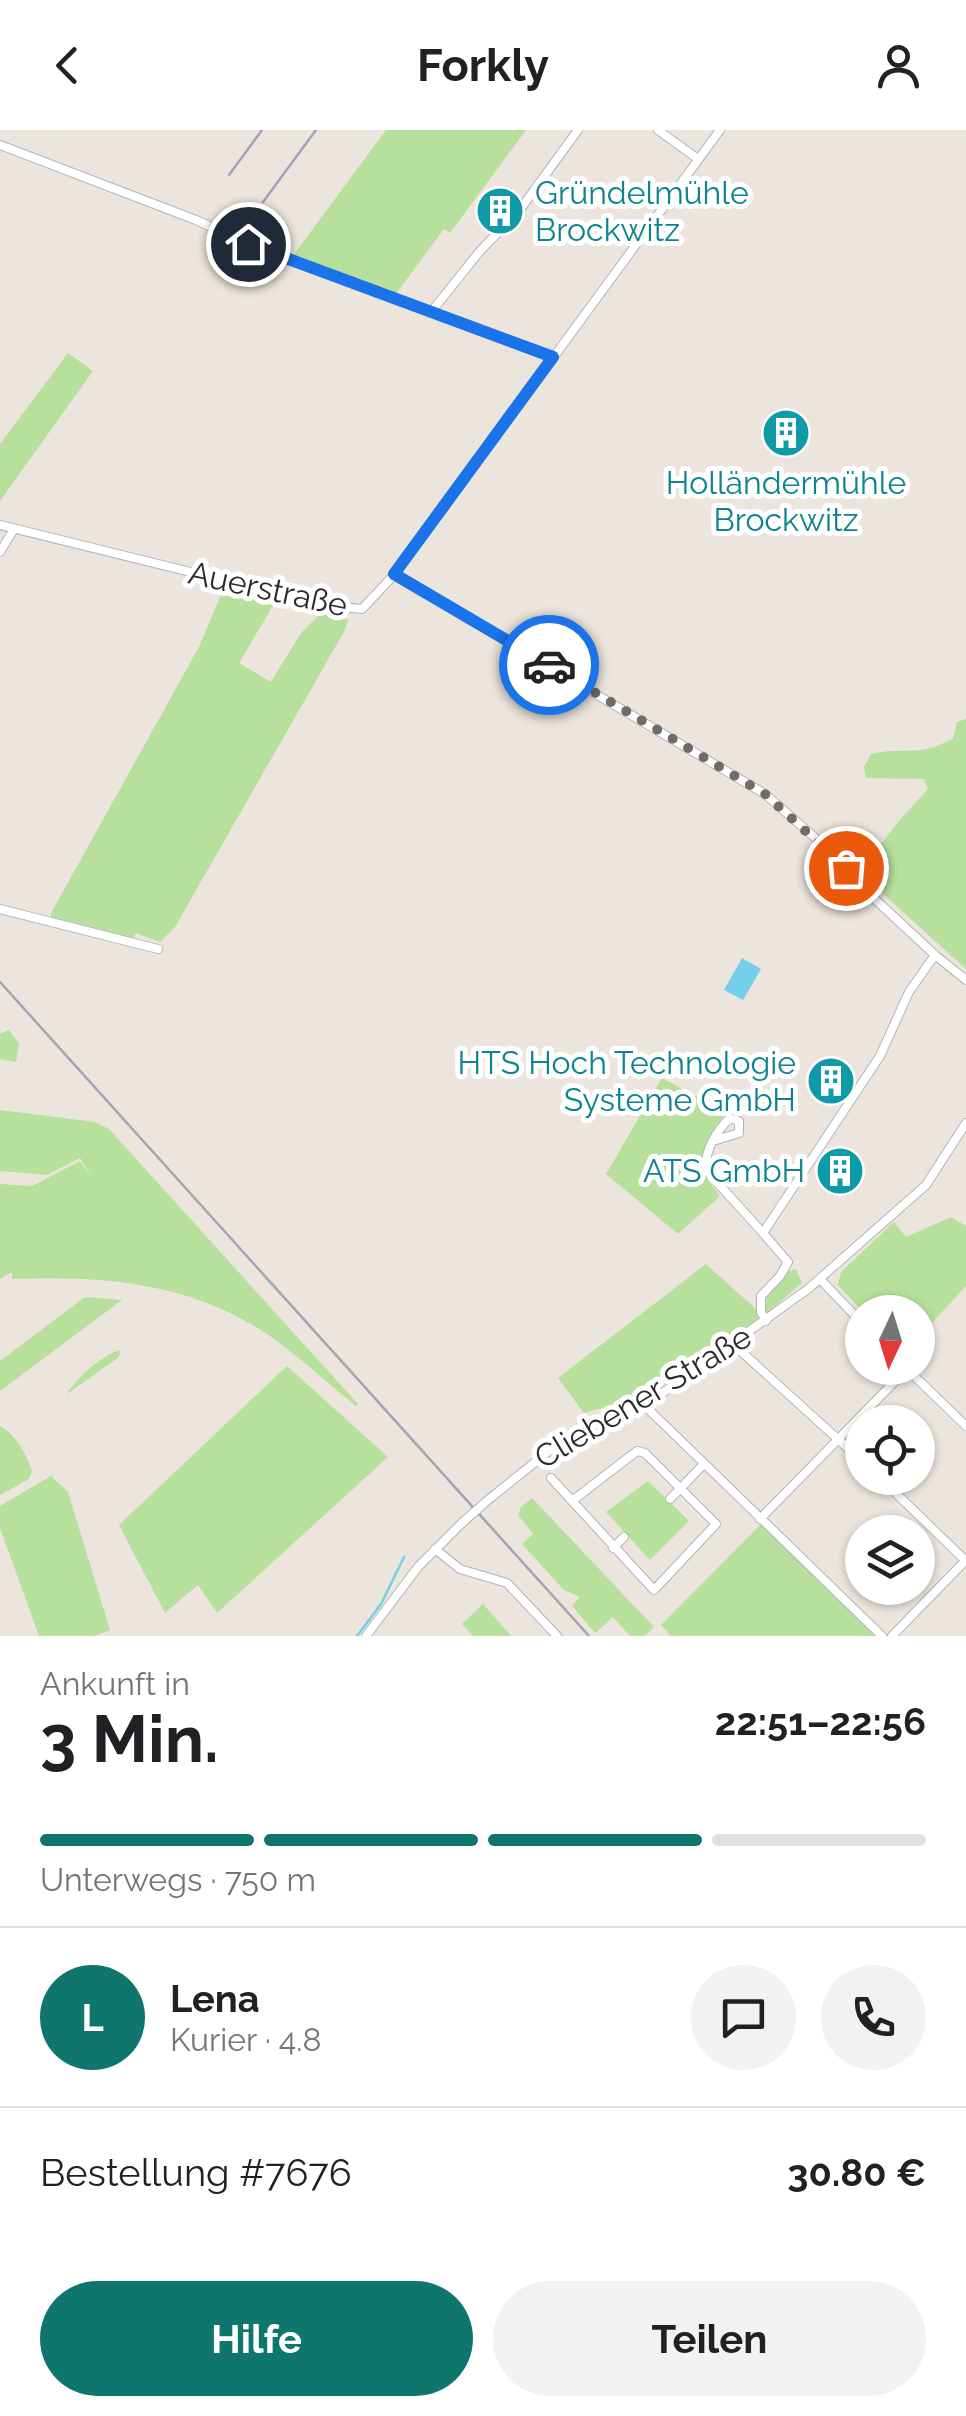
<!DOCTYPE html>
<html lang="de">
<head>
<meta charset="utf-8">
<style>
  :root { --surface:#fff; --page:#f2f2f2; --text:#202124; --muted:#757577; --line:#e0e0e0; --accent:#0f766e }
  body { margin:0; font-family:Raleway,sans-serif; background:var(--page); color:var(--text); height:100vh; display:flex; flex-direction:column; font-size:38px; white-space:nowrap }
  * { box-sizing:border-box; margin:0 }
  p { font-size:32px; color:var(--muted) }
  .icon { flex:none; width:55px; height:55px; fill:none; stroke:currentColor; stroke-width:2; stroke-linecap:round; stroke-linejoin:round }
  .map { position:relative; height:1506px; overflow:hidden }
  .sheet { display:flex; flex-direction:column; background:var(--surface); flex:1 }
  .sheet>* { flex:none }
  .needle { width:65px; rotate:184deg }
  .buttons { position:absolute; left:845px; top:1165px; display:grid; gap:20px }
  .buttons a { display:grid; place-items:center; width:90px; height:90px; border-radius:50%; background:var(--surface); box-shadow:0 2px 8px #0004; font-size:50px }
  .pin { position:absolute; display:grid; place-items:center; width:85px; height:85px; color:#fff; margin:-42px; border:5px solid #fff; border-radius:50%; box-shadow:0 2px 10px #0007 }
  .courier { position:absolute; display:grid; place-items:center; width:100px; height:100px; margin:-50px; border:8px solid #1a73e8; border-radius:50%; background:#fff; color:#222; box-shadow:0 2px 12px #0007 }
  .head em { font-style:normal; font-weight:700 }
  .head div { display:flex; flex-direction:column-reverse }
  .head { display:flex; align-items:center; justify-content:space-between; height:170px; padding:0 40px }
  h1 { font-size:65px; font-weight:700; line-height:75px }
  .bar { display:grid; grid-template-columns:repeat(4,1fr); gap:15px 10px; align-content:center; height:120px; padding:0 40px }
  .bar i { height:12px; border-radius:8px; background:var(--line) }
  .bar .current { background:var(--accent) }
  .bar p { grid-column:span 4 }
  .line { display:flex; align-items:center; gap:25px; padding:0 40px; border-top:2px solid var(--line) }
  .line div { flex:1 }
  .round { display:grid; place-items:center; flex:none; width:105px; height:105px; border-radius:52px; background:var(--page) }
  .primary-button { display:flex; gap:20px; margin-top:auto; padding:20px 40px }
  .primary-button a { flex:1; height:115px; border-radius:60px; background:var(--accent); color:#fff; font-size:40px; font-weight:700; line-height:115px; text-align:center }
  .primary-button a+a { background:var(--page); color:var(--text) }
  header { display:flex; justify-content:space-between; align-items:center; height:130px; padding:0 40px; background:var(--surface); font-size:45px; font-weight:700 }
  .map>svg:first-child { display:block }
  .green { fill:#b6e09c }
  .water { fill:#75cfea }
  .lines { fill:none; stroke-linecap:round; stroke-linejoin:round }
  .stream { stroke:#75cfea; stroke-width:2.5 }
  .minor-casing { stroke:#b1b4be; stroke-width:10 }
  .minor { stroke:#fff; stroke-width:8 }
  .rail { stroke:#a0a4b4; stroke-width:2.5 }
  .minor-bridge-casing { stroke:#b1b4be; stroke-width:10; stroke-linecap:butt }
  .minor-bridge { stroke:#fff; stroke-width:8 }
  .done { stroke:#6f6c69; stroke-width:10; stroke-dasharray:0 18 }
  .route { stroke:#1a73e8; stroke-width:12 }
  .labels { text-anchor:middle; stroke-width:10; stroke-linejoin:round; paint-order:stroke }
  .culture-label { font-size:32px; fill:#0d838f; stroke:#fff; text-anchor:end }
  .street-label { font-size:32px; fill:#2b2b2b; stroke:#fff }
</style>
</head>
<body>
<header><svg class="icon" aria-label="back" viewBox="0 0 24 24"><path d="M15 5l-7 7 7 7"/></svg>Forkly<svg class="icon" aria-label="person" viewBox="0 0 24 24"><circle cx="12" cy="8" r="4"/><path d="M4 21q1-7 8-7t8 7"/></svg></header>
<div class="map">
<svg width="966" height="1506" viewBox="0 0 966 1506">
  <rect width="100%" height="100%" fill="#ece5dd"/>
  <g class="green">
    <polygon points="386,0 526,0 450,103 444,99 395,165 292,127"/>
    <polygon points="68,223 93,241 0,371 0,314"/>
    <polygon points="225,455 278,467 239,533 271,552 301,503 322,482 348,490 345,500 175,797 160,812 136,803 131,813 51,795 51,783 199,517"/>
    <path d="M966,589v250l-107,-97 40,-51 29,-32 -4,-10 -58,-1 -2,-11 7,-13c20,-5 31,-2 50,-4 11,-1 22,-7 32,-11l4,-17z"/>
    <polygon points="9,900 19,914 16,932 0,929 0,904"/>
    <polygon points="662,948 725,982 700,1028 699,1039 720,1066 678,1104 606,1044"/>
    <path d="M0,980l95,12 14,7 249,275 -2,2c-26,-21 -51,-44 -78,-64 -79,-59 -171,-67 -266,-63v-7l-12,7v-95l32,2 48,-25 14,19 -14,-22 -33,17 -47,-4z"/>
    <polygon points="951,1087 966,1096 966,1156 918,1208 918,1182 863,1182 838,1155 841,1142 894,1092 906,1107"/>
    <polygon points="706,1134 758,1181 760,1190 715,1221 637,1268 584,1283 558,1248"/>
    <polygon points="796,1139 802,1153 766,1184 765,1164 788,1142"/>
    <polygon points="85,1167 122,1170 0,1261 0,1231"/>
    <path d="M120,1220l-1,7 -52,37c9,-16 35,-39 53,-44z"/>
    <polygon points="287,1236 388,1327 217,1483 198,1455 165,1483 119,1395"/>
    <path d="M0,1296c18,11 25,26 32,45l-3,8 -29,16z"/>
    <polygon points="51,1346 68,1362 110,1500 94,1506 39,1506 0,1398 0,1376"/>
    <polygon points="648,1351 689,1391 650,1430 606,1382"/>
    <polygon points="532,1368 654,1497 645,1506 630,1506 613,1487 595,1503 572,1476 580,1467 564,1460 522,1414 533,1404 518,1385 521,1377"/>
    <polygon points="761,1394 878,1506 671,1506 661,1495"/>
    <polygon points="483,1474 511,1506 473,1506 462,1494"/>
  </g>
  <polygon class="water" points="742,828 761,839 743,870 724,860"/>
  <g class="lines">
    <polyline class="stream" points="357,1506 381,1474 404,1427"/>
    <g class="minor-casing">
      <g id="minor">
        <polyline points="658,0 698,29"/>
        <polyline points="0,15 196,90 248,114 553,227"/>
        <polyline points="432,181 480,121 519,81 578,0"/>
        <polyline points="0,395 324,475 362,479 394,445 720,0"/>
        <polyline points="0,422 14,399"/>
        <polyline points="394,445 765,664 829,720 864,759 935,825 966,850"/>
        <polyline points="0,779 158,819"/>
        <path d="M713,1011l26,-8v-12l-9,-3c-13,12 -26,33 -24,52l57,63 117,-177 29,-64 26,-37"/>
        <polyline points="763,1103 788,1132 780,1146 761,1166 761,1182 766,1191"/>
        <polyline points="820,1149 862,1193"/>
        <polyline points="734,1215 862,1331"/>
        <polyline points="906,1238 966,1296"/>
        <polyline points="643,1274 882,1506"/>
        <polyline points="551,1348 654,1460 716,1394 645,1323 637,1321 572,1371"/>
        <polyline points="880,1348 965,1430"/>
        <polyline points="670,1369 704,1334"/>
        <polyline points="488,1370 564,1309 661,1264 808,1159 926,1055 966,993"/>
        <polyline points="760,1389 907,1239"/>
        <polyline points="613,1418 624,1407"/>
        <polyline points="435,1419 460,1439 507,1453 557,1506"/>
        <polyline points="366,1506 418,1437 463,1392"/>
        <polyline points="892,1506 966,1430"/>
      </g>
    </g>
    <use href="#minor" class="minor"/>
    <g class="rail">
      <polyline points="229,45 262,0"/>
      <polyline points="263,72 316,0"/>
      <polyline points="0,852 589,1506"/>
    </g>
    <g class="minor-bridge-casing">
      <polyline id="minor-bridge" points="463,1392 488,1370"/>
    </g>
    <use href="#minor-bridge" class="minor-bridge"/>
  </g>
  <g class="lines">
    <polyline class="done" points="549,535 765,664 846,738"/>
    <polyline class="route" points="248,114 553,227 394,444 549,535"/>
  </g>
  <defs>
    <g id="building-disc" transform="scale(2.5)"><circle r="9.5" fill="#0f9aa8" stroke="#fff"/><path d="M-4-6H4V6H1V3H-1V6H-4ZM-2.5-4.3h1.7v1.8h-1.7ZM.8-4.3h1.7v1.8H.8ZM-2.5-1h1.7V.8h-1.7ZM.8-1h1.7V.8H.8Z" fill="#fff"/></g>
  </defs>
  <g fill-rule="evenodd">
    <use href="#building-disc" x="500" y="81"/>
    <use href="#building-disc" x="786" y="303"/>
    <use href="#building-disc" x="831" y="951"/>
    <use href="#building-disc" x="840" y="1041"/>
  </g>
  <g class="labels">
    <g class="culture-label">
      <text x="535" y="74" text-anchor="start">Gründelmühle<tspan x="535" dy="37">Brockwitz</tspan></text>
      <text x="786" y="364" text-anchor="middle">Holländermühle<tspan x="786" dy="37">Brockwitz</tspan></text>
      <text x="796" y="944">HTS Hoch Technologie<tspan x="796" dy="37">Systeme GmbH</tspan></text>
      <text x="805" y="1052">ATS GmbH</text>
    </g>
    <g class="street-label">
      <text transform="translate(268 459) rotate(12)" y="11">Auerstraße</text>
      <text transform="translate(643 1267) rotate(-31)" y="11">Cliebener Straße</text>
    </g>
  </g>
</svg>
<div class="buttons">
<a><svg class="needle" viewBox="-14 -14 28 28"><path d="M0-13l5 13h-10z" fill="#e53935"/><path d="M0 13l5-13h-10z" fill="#757577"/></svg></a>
<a><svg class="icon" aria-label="locate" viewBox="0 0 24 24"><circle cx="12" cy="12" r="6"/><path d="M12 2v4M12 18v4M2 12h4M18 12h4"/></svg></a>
<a><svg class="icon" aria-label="layers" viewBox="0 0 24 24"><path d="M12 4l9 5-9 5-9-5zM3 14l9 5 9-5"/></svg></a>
</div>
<div class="pin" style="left:846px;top:738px;background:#ea580c"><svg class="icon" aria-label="bag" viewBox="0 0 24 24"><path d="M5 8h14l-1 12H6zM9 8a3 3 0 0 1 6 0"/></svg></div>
<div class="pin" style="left:248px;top:114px;background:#1f2937"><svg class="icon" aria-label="home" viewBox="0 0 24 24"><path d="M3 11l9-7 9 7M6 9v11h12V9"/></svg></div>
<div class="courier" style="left:549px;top:535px"><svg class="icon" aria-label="car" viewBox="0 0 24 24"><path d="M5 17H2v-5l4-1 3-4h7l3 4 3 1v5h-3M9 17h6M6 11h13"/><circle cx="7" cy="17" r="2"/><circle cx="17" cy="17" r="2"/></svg></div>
</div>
<section class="sheet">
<div class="head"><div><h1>3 Min.</h1><p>Ankunft in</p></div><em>22:51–22:56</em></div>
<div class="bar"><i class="current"></i><i class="current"></i><i class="current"></i><i></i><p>Unterwegs · 750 m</p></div>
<div class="line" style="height:180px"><b class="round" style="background:var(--accent);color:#fff">L</b><div><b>Lena</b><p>Kurier · 4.8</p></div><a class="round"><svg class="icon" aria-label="chat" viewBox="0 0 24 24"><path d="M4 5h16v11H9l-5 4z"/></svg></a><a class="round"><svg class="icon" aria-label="phone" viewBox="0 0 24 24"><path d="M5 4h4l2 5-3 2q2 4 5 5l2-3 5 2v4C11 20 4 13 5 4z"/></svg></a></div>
<div class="line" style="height:130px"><div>Bestellung #7676</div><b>30.80 €</b></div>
<div class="primary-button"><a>Hilfe</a><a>Teilen</a></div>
</section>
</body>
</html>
